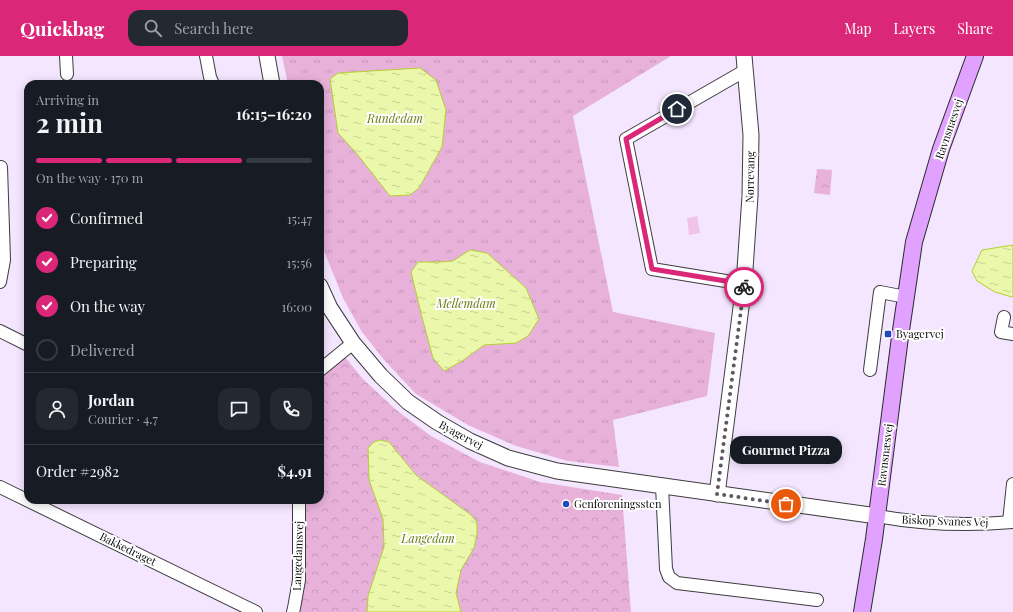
<!DOCTYPE html>
<html lang="en">
<head>
<meta charset="utf-8">
<style>
  :root { --surface:#171b24; --page:#242831; --text:#f1f3f6; --muted:#9ea1a6; --line:#363941; --accent:#db2777 }
  body { margin:0; font-family:"Playfair Display",serif; background:var(--page); color:var(--text); height:100vh; display:flex; flex-direction:column; font-size:15px; white-space:nowrap }
  * { box-sizing:border-box; margin:0 }
  p { font-size:13px; color:var(--muted) }
  .icon { flex:none; width:22px; height:22px; fill:none; stroke:currentColor; stroke-width:2; stroke-linecap:round; stroke-linejoin:round }
  .map { position:relative; flex:1; overflow:hidden }
  .side { position:absolute; left:24px; top:24px; width:300px; height:424px; display:flex; flex-direction:column; background:var(--surface); border-radius:12px; box-shadow:0 2px 10px #0003 }
  .side>* { flex:none }
  .pin { position:absolute; display:grid; place-items:center; width:34px; height:34px; color:#fff; margin:-17px; border:2px solid #fff; border-radius:50%; box-shadow:0 1px 4px #0007 }
  .courier { position:absolute; display:grid; place-items:center; width:40px; height:40px; margin:-20px; border:3px solid #db2777; border-radius:50%; background:#fff; color:#222; box-shadow:0 1px 5px #0007 }
  .bubble { position:absolute; height:28px; border-radius:12px; background:var(--surface); box-shadow:0 2px 10px #0003; font-size:13px; font-weight:700; line-height:28px; text-align:center }
  .head em { font-style:normal; font-weight:700 }
  .head div { display:flex; flex-direction:column-reverse }
  .head { display:flex; align-items:center; justify-content:space-between; height:68px; padding:0 12px }
  h1 { font-size:26px; font-weight:700; line-height:30px }
  .bar { display:grid; grid-template-columns:repeat(4,1fr); gap:6px 4px; align-content:center; height:48px; padding:0 12px }
  .bar i { height:5px; border-radius:3px; background:var(--line) }
  .bar .current { background:var(--accent) }
  .bar p { grid-column:span 4 }
  .line { display:flex; align-items:center; gap:10px; padding:0 12px; border-top:1px solid var(--line) }
  .line div { flex:1 }
  .round { display:grid; place-items:center; flex:none; width:42px; height:42px; border-radius:12px; background:var(--page) }
  ol { padding:0 12px; list-style:none }
  li { display:flex; align-items:center; gap:12px; height:44px }
  li p { margin-inline-start:auto }
  li .icon { padding:4px; border-radius:50%; background:var(--accent); color:#fff; stroke-width:4 }
  li:last-child { color:var(--muted) }
  li i { width:22px; height:22px; border:2px solid var(--line); border-radius:50% }
  header { display:flex; align-items:center; gap:24px; box-sizing:border-box; height:56px; padding:0 20px; background:var(--accent); color:#fff }
  header strong { font-size:19px }
  nav { display:flex; gap:22px; margin-inline-start:auto; font-size:14px }
  .search { width:280px; height:36px; background:var(--page); display:flex; align-items:center; gap:10px; box-sizing:border-box; padding:0 14px; border-radius:12px; color:var(--muted); font-size:15px }
  .map>svg:first-child { display:block }
  .grass { fill:url(#grass-tufts) }
  .park { fill:url(#park-crowns) }
  .pitch { fill:#f0c3ea }
  .water { fill:url(#water-ripples); stroke:#b3cf31 }
  .lines { fill:none; stroke-linecap:round; stroke-linejoin:round }
  .minor-casing { stroke:#3d3d3d; stroke-width:14 }
  .tertiary-casing { stroke:#3d3d3d; stroke-width:17 }
  .secondary-casing { stroke:#2c2c2c; stroke-width:18 }
  .minor { stroke:#fff; stroke-width:12 }
  .tertiary { stroke:#fff; stroke-width:15 }
  .secondary { stroke:#e0a1ff; stroke-width:16 }
  .done { stroke:#5c5760; stroke-width:4; stroke-dasharray:0 7.2 }
  .route { stroke:#db2777; stroke-width:5 }
  .poi-dot { fill:#214aba; stroke:#fff; stroke-width:1.5 }
  .labels { text-anchor:middle; stroke-width:4; stroke-linejoin:round; paint-order:stroke }
  .street-label { font-size:11px; fill:#0a0a0a; stroke:#fff }
  .poi-label { font-size:11px; fill:#0a0a0a; stroke:#fff; text-anchor:start }
  .water-label { font-size:12px; font-style:italic; fill:#687f13; stroke:#fff }
</style>
</head>
<body>
<header>
<strong>Quickbag</strong>
<div class="search"><svg class="icon" aria-label="search" viewBox="0 0 24 24"><circle cx="10" cy="10" r="6"/><path d="M15 15l6 6"/></svg>Search here</div>
<nav><a>Map</a><a>Layers</a><a>Share</a></nav>
</header>
<div class="map">
<svg width="1013" height="556" viewBox="0 0 1013 556">
  <defs>
    <pattern id="grass-tufts" width="24" height="20" patternUnits="userSpaceOnUse"><rect width="24" height="20" fill="#e8b1da"/><path d="M3 7l-1-3M5 7V3M7 7l1-3M15 17l-1-3M17 17v-4M19 17l1-3" fill="none" stroke="#c697ba"/></pattern>
    <pattern id="park-crowns" width="20" height="18" patternUnits="userSpaceOnUse"><rect width="20" height="18" fill="#e8b1da"/><path d="M2 6a3 3 0 1 1 6 0M12 15a3 3 0 1 1 6 0" fill="none" stroke="#c697ba"/></pattern>
    <pattern id="water-ripples" width="26" height="14" patternUnits="userSpaceOnUse"><rect width="26" height="14" fill="#ebf7ab"/><path d="M2 4q2-2 4 0t4 0M15 11q2-2 4 0t4 0" fill="none" stroke="#c8d292"/></pattern>
  </defs>
  <rect width="100%" height="100%" fill="#f5e6ff"/>
  <polygon class="grass" points="282,0 671,0 573,60 613,256 715,277 707,340 613,364 619,411 568,405 516,390 468,369 416,338 385,305 362,276 343,242 320,185 320,28 288,28"/>
  <g class="park">
    <polygon points="817,113 832,114 830,139 814,137"/>
    <polygon points="345,301 363,323 395,353 431,380 480,406 540,426 622,439 631,556 297,556 305,444 320,444 320,324 323,318"/>
  </g>
  <polygon class="pitch" points="697,160 700,177 689,179 687,162"/>
  <g class="water">
    <polygon points="420,12 436,24 446,54 442,91 419,132 410,139 390,140 357,98 338,77 330,23 338,17"/>
    <polygon points="1013,189 1013,241 1012,241 995,236 977,225 972,215 982,194"/>
    <polygon points="470,194 487,197 526,232 539,263 528,280 516,287 484,289 462,305 444,315 433,302 422,261 411,216 418,206 440,206 453,205"/>
    <polygon points="380,384 389,386 416,419 471,459 477,466 477,478 474,492 461,514 456,537 461,556 367,556 368,540 384,491 383,463 369,424 368,392 374,386"/>
  </g>
  <g class="lines">
    <g class="minor-casing">
      <g id="minor">
        <polyline points="66,0 67,18"/>
        <polyline points="206,0 210,21 213,28"/>
        <polyline points="0,226 4,204 1,111"/>
        <polyline points="744,228 652,213 626,83 746,14"/>
        <polyline points="1004,261 1001,276 1013,278"/>
        <polyline points="0,275 28,289"/>
        <polyline points="320,314 353,287"/>
        <polyline points="870,314 880,236 906,241"/>
        <polyline points="662,430 666,513 669,521 677,527 817,544"/>
        <polyline points="0,431 256,556"/>
        <path d="M877,460c44,8 91,10 136,6"/>
        <polyline points="1009,466 1013,428"/>
        <polyline points="293,556 294,552 299,524 299,444"/>
      </g>
    </g>
    <g class="tertiary-casing">
      <g id="tertiary">
        <polyline points="267,0 272,28"/>
        <polyline points="320,230 330,252 353,287 381,320 408,346 437,366 470,385 508,402 557,415 877,460"/>
        <polyline points="717,438 744,228 750,140 751,79 744,0"/>
      </g>
    </g>
    <g class="secondary-casing">
      <polyline id="secondary" points="862,556 874,483 900,281 914,186 941,93 975,0"/>
    </g>
    <use href="#minor" class="minor"/>
    <use href="#tertiary" class="tertiary"/>
    <use href="#secondary" class="secondary"/>
  </g>
  <g class="lines">
    <polyline class="done" points="744,231 717,438 786,448"/>
    <polyline class="route" points="677,53 626,83 652,213 744,228 744,231"/>
  </g>
  <g class="poi-dot">
    <rect x="884" y="274" width="8" height="8" rx="2"/>
    <circle cx="566" cy="448" r="4"/>
  </g>
  <g class="labels">
    <g class="street-label">
      <text transform="translate(949 73) rotate(-71)" y="4">Ravnsnæsvej</text>
      <text transform="translate(750 121) rotate(-89)" y="4">Nørrevang</text>
      <text transform="translate(461 379) rotate(28)" y="4">Byagervej</text>
      <text transform="translate(885 399) rotate(-83)" y="4">Ravnsnæsvej</text>
      <text transform="translate(945 465) rotate(2)" y="4">Biskop Svanes Vej</text>
      <text transform="translate(128 493) rotate(26)" y="4">Bakkedraget</text>
      <text transform="translate(298 500) rotate(-88)" y="4">Langedamsvej</text>
    </g>
    <g class="poi-label">
      <text x="896" y="282">Byagervej</text>
      <text x="574" y="452">Genforeningssten</text>
    </g>
    <g class="water-label">
      <text x="395" y="67">Rundedam</text>
      <text x="466" y="252">Mellemdam</text>
      <text x="428" y="487">Langedam</text>
    </g>
  </g>
</svg>
<div class="pin" style="left:786px;top:448px;background:#ea580c"><svg class="icon" aria-label="bag" viewBox="0 0 24 24"><path d="M5 8h14l-1 12H6zM9 8a3 3 0 0 1 6 0"/></svg></div>
<div class="pin" style="left:677px;top:53px;background:#1f2937"><svg class="icon" aria-label="home" viewBox="0 0 24 24"><path d="M3 11l9-7 9 7M6 9v11h12V9"/></svg></div>
<div class="courier" style="left:744px;top:231px"><svg class="icon" aria-label="bike" viewBox="0 0 24 24"><circle cx="6" cy="16" r="4"/><circle cx="18" cy="16" r="4"/><path d="M6 16l4-8h5l3 8M10 8l3 8H6M13 5h3"/></svg></div>
<div class="bubble" style="left:730px;top:380px;width:112px">Gourmet Pizza</div>
<section class="side">
<div class="head"><div><h1>2 min</h1><p>Arriving in</p></div><em>16:15–16:20</em></div>
<div class="bar"><i class="current"></i><i class="current"></i><i class="current"></i><i></i><p>On the way · 170 m</p></div>
<ol>
<li><svg class="icon" aria-label="check" viewBox="0 0 24 24"><path d="M5 12l5 5 9-10"/></svg>Confirmed<p>15:47</p></li>
<li><svg class="icon" aria-label="check" viewBox="0 0 24 24"><path d="M5 12l5 5 9-10"/></svg>Preparing<p>15:56</p></li>
<li><svg class="icon" aria-label="check" viewBox="0 0 24 24"><path d="M5 12l5 5 9-10"/></svg>On the way<p>16:00</p></li>
<li><i></i>Delivered</li>
</ol>
<div class="line" style="height:72px"><a class="round"><svg class="icon" aria-label="person" viewBox="0 0 24 24"><circle cx="12" cy="8" r="4"/><path d="M4 21q1-7 8-7t8 7"/></svg></a><div><b>Jordan</b><p>Courier · 4.7</p></div><a class="round"><svg class="icon" aria-label="chat" viewBox="0 0 24 24"><path d="M4 5h16v11H9l-5 4z"/></svg></a><a class="round"><svg class="icon" aria-label="phone" viewBox="0 0 24 24"><path d="M5 4h4l2 5-3 2q2 4 5 5l2-3 5 2v4C11 20 4 13 5 4z"/></svg></a></div>
<div class="line" style="height:52px"><div>Order #2982</div><b>$4.91</b></div>
</section>
</div>
</body>
</html>
